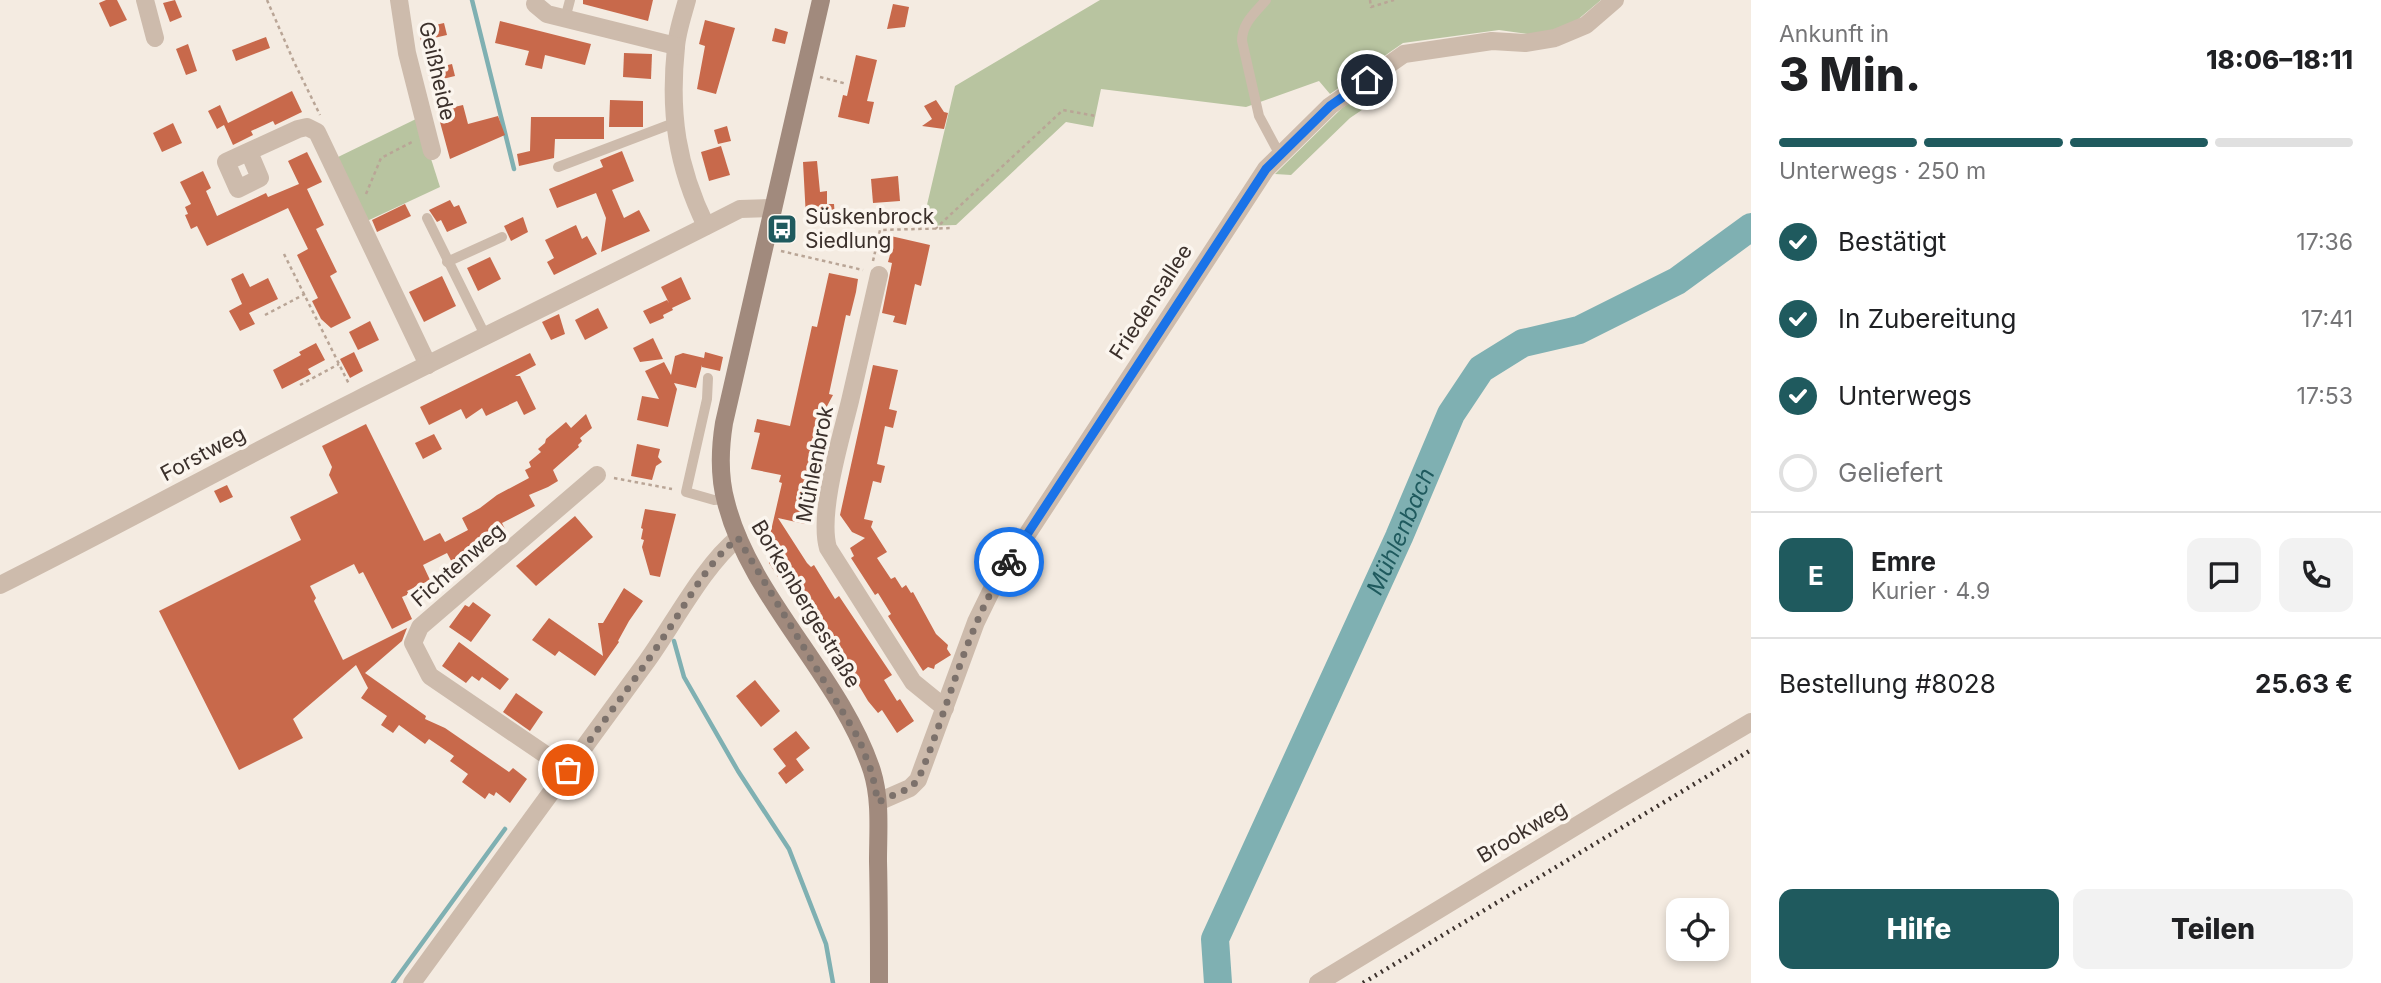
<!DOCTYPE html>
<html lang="de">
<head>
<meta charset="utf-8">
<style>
  :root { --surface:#fff; --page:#f2f2f2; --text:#202124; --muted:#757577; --line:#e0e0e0; --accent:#1f5a5e }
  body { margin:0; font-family:Inter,sans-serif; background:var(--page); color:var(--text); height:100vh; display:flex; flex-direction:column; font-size:26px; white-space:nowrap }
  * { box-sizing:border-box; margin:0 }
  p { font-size:23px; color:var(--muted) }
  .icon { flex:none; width:38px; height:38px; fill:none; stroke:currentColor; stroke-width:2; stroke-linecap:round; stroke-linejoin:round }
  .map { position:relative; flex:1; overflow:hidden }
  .sheet { display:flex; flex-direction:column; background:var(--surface); width:630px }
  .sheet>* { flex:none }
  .controls { position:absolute; left:1666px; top:898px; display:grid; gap:14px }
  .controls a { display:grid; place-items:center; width:63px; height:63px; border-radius:14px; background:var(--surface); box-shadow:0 4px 10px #0003; font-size:35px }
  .pin { position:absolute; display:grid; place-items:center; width:60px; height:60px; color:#fff; margin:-30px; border:4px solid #fff; border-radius:50%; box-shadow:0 2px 7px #0007 }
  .courier { position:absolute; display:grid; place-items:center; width:70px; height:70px; margin:-35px; border:5px solid #1a73e8; border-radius:50%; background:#fff; color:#222; box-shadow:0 2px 9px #0007 }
  .summary em { font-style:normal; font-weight:800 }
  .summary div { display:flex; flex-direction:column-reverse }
  .summary { display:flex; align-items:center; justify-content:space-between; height:119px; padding:0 28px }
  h1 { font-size:46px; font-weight:800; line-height:52px }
  .bar { display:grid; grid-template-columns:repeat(4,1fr); gap:10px 7px; align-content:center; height:84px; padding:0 28px }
  .bar i { height:9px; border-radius:5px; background:var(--line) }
  .bar .current { background:var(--accent) }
  .bar p { grid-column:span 4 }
  .line { display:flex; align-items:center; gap:18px; padding:0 28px; border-top:2px solid var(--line) }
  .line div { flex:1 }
  .round { display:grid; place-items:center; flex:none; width:74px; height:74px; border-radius:14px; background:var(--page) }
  ol { padding:0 28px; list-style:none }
  li { display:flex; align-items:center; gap:21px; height:77px }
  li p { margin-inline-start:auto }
  li .icon { padding:7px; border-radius:50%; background:var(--accent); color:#fff; stroke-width:4 }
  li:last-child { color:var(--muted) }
  li i { width:38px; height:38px; border:4px solid var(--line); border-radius:50% }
  .action { display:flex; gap:14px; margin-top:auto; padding:14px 28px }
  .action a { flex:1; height:80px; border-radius:14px; background:var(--accent); color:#fff; font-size:28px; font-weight:800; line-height:80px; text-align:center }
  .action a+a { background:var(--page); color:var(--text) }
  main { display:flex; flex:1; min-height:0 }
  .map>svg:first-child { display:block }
  .green { fill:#b8c4a0 }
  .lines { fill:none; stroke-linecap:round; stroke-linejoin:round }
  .stream { stroke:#7fb0b2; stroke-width:4.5 }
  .river { stroke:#7fb0b2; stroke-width:28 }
  .building { fill:#c8694b }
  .path { stroke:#b9a596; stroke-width:2.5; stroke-dasharray:3.5 3.5; stroke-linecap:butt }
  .lane { stroke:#cdbbac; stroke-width:10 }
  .street { stroke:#cdbbac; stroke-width:18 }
  .secondary { stroke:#a18a7d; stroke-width:18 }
  .rail { stroke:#3b302b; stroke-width:4.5; stroke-dasharray:2 5; stroke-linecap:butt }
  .done { stroke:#7c716b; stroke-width:7; stroke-dasharray:0 12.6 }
  .route { stroke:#1a73e8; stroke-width:9 }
  .labels { text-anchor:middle; stroke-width:7; stroke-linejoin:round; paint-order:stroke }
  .street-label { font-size:21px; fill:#3b302b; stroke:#fbf5ee }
  .poi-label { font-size:21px; fill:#3b302b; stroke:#fbf5ee; text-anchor:start }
  .water-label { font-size:23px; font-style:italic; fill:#1f5a5e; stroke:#fbf5ee }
</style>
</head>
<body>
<main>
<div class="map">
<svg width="1751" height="983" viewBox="0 0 1751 983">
  <rect width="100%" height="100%" fill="#f4ebe1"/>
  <g class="green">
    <polygon points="1100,0 1601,0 1556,38 1499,30 1403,43 1330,94 1319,81 1246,107 1101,89 1093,127 1066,122 956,225 922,226 955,86"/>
    <polygon points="1383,81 1390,91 1350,118 1291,175 1275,174 1342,108"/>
    <polygon points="418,118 440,187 367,221 336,158"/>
  </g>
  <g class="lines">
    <g class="stream">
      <polyline points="472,0 514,169"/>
      <polyline points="674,641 684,677 738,771 789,849 826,944 833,983"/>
      <polyline points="393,983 505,829"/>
    </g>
    <path class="river" id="s1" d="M1218,983l-3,-44 184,-402 52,-123 30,-45 42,-26 56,-13 98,-49 74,-54"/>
  </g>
  <g class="building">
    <polygon points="106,0 117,0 127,20 110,27 99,3"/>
    <polygon points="175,0 182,17 170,22 163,3"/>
    <polygon points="583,0 653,0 648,21 583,4"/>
    <polygon points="893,4 909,7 905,27 887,29"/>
    <polygon points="705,20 735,28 716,94 697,89 705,46 699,44"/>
    <polygon points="500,21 591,44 585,65 545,55 542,69 525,65 529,51 495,43"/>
    <polygon points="444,23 447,35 421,41 418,29"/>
    <polygon points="775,28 788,32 785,44 772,41"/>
    <polygon points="266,37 270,48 236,61 232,50"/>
    <polygon points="188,44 197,71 186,75 176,49"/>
    <polygon points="624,53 652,54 651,79 623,77"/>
    <polygon points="856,55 877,60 867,101 874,102 869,124 838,117 843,95 847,96"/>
    <polygon points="452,64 455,76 430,82 427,70"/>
    <polygon points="292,91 302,112 275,125 273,121 251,131 253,135 233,145 224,125 217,129 208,111 220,105 228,123"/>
    <polygon points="610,100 643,101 643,127 609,127"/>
    <polygon points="936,100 944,112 948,113 944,129 922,126 932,119 924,106"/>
    <polygon points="463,105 468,124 498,116 505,135 450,159 437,111"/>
    <polygon points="531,117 604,117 604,139 555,139 554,158 519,166 517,154 530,151"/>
    <polygon points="173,123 182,143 162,152 153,133"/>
    <polygon points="727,126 731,141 718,144 714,130"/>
    <polygon points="721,146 730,175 709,181 701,152"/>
    <polygon points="622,151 634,181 612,190 624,218 639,210 650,231 601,252 606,218 596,193 557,208 549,189 603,167 600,160"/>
    <polygon points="307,152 322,182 307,189 324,225 316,229 337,272 330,276 351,318 331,328 321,319 312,301 318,298 297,255 308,249 288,208 207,246 197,226 191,229 185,215 188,214 185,207 191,204 180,182 203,171 211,188 206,191 217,216 266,193 268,197 299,184 288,161"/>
    <polygon points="817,161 820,192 827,191 827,204 834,204 835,217 806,218 803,162"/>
    <polygon points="898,176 900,201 873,203 871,179"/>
    <polygon points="450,200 454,207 459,205 467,223 447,232 441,220 437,222 429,210"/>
    <polygon points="405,204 411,216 377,232 372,220"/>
    <polygon points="523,217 528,232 511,241 504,226"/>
    <polygon points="576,225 582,239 587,236 597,254 554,275 547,262 554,258 545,240"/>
    <polygon points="882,234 930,245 921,286 915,284 906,325 893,322 895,316 882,313 892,263 888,262 891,251 879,248"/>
    <polygon points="490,257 501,279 478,291 467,268"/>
    <polygon points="243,273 250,287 268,278 278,299 249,313 255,324 240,331 229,311 242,304 231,279"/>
    <polygon points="829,273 858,279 856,292 850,316 846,315 829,394 833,395 825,410 819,440 823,441 805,524 778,518 807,563 811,567 814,565 835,599 839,596 845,605 892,675 884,680 897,701 900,699 914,721 897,733 882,710 878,713 868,701 811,605 809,607 788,575 780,580 769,563 777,557 765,538 770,535 782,483 779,482 781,475 751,469 760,433 754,432 757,419 790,426 812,326 817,327"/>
    <polygon points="442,276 456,306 424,322 409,292"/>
    <polygon points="681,277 691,299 672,308 673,310 663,315 664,318 650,324 643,311 667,300 669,303 661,287"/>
    <polygon points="598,308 608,328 585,340 575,320"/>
    <polygon points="559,314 565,334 551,340 542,322"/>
    <polygon points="370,321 379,340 358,350 349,332"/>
    <polygon points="653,338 663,359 640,362 633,348"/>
    <polygon points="316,343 325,360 308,369 311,374 282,389 273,370 301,355 299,352"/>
    <polygon points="354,352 363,371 350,378 340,359"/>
    <polygon points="705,352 723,357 720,371 702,367 702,365 696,388 674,383 677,389 668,427 637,420 642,396 659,399 645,371 664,362 671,375 675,356 683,353 704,358"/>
    <polygon points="530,353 536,365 515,376 520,376 536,409 524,415 517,401 486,416 482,408 466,419 461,409 429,425 420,407"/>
    <polygon points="873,365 898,370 889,409 897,411 893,428 885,426 877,464 885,466 883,474 881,483 873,481 864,519 873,521 871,527 887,552 877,558 891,579 895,577 902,588 906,585 911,593 913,592 936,634 948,645 947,649 951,655 935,665 934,669 928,667 923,671 888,616 891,614 878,593 875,595 851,558 854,556 850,548 865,538 852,532 840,515"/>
    <polygon points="586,414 592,428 580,438 582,441 578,445 579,447 553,470 558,481 548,487 529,495 535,506 502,523 507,533 495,539 493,535 468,547 475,560 456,570 447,553 423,565 430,580 407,591 409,594 402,597 412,619 392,629 363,572 359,574 354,564 310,586 316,598 314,601 343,660 407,628 402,641 365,673 426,716 425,719 445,728 509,772 513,768 527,779 510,803 496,792 494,796 489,793 485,799 462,782 468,774 450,761 454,756 429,739 425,744 399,725 393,733 381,725 387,716 361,698 368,688 356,665 293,719 303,738 239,770 159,611 301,540 290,517 338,493 329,475 332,467 322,446 366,424 424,541 440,533 445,542 468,530 462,518 480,508 497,495 529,478 525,470 531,467 529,462 541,452 538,449 545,443 546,439 566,422 571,428"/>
    <polygon points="434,434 442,449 423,459 415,443"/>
    <polygon points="637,444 660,449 658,457 662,462 656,466 652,480 631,476"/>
    <polygon points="227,485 233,497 220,503 214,491"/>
    <polygon points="645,509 676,514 660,577 650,575 642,547 644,540 641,539 643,529 641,528"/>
    <polygon points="575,516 593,537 536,586 516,566"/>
    <polygon points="624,588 643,601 629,621 618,641 619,642 595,676 559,651 555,656 532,640 549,618 603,656 598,623 603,623"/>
    <polygon points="473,602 491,615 471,642 449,627 465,605 469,607"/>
    <polygon points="459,642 509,679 500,690 482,677 479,681 472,676 466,683 442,666"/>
    <polygon points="755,680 780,711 761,727 736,696"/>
    <polygon points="516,693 543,712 530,731 503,712"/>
    <polygon points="796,731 810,748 796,759 804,770 786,784 778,773 786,766 773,749"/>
  </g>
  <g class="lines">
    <g class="path">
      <polyline points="267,0 294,62 320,115"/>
      <polyline points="1370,0 1371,7 1394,0"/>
      <polyline points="820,77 847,84"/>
      <polyline points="366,194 381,158 412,142"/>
      <polyline points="935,229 1063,110 1096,116"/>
      <polyline points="781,251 863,270"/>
      <polyline points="284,254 349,384"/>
      <polyline points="873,261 880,230 953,228"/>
      <polyline points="265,315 305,294"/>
      <polyline points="300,385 339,364"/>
      <polyline points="614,478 672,489"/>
    </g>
    <g class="lane">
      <path d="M1266,0c-11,13 -24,23 -24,41l17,75 21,39"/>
      <polyline points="565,19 570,0"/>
      <polyline points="558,167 674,123"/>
      <polyline points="427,218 485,335"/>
      <polyline points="447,262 502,237"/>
      <polyline points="708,378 707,399 686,492 714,500 725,499"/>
    </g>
    <g class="street">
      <polyline points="145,0 155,38"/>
      <polyline points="399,0 407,53 432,151"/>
      <path d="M687,0c-4,15 -10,32 -11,47 -7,67 1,119 30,179"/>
      <polyline points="535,4 547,14 676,46"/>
      <polyline points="249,152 260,178 238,189 226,162 298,129 307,127 317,132 428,365"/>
      <path d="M879,275c-10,42 -19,84 -29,126 -9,37 -32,112 -22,147l85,134 32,26"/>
      <path d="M0,585c120,-60 237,-125 357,-185 127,-64 256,-126 383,-191l33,-1"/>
      <polyline points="568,770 430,676 413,643 420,627 597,475"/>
      <polyline points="878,802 910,788 918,780 976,622 994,585 1266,169 1330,106 1404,54 1492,41 1525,43 1555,38 1586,25 1615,0"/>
      <path d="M412,983c78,-108 157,-214 235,-322 26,-36 57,-96 91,-123"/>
      <polyline points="1318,983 1619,800 1751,722"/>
    </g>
    <path class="secondary" d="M821,0l-97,423c-4,25 -5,54 2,79 24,96 115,174 146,269 9,29 6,60 6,90 1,41 1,81 1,122"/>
    <polyline class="rail" points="1363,983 1751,750"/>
  </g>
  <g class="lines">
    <path class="done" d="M568,770c32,-44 65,-87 95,-132 23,-33 43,-75 75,-100l121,201 13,34 6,29 32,-14 8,-8c31,-72 47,-152 91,-218"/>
    <polyline class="route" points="1009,562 1266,169 1330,106 1367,80"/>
  </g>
  <defs>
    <g id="bus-square" transform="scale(1.575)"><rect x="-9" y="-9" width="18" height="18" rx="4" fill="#1f5a5e" stroke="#fbf5ee"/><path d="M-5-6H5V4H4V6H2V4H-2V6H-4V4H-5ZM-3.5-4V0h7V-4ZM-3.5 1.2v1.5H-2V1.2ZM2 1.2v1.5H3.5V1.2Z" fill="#fff"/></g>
  </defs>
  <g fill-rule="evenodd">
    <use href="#bus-square" x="782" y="229"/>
  </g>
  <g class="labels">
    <g class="street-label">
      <text transform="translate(437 71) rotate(77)" y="7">Geißheide</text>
      <text transform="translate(1151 302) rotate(-57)" y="7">Friedensallee</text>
      <text transform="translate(203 454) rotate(-28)" y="7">Forstweg</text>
      <text transform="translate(815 464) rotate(-79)" y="7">Mühlenbrok</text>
      <text transform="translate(458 565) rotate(-41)" y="7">Fichtenweg</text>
      <text transform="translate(806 604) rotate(59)" y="7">Borkenbergestraße</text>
      <text transform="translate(1522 832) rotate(-31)" y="7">Brookweg</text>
    </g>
    <g class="poi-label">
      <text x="805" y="224">Süskenbrock<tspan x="805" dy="24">Siedlung</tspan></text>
    </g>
    <g class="water-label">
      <text dy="8" stroke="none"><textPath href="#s1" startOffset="492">Mühlenbach</textPath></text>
    </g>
  </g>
</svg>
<div class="controls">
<a><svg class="icon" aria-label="locate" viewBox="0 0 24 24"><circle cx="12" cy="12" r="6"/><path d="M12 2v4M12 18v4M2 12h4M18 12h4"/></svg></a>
</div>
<div class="pin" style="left:568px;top:770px;background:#ea580c"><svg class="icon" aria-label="bag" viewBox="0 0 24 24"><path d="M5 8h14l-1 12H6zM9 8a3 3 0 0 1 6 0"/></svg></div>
<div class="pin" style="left:1367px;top:80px;background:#1f2937"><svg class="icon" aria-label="home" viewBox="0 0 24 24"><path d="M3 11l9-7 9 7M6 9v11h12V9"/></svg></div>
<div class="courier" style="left:1009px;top:562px"><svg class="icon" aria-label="bike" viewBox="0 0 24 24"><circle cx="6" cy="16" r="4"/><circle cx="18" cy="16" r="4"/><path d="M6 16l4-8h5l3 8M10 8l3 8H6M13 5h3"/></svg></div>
</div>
<section class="sheet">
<div class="summary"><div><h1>3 Min.</h1><p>Ankunft in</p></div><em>18:06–18:11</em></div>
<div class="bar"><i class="current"></i><i class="current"></i><i class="current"></i><i></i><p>Unterwegs · 250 m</p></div>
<ol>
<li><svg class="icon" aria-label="check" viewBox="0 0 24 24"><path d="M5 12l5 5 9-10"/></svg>Bestätigt<p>17:36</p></li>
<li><svg class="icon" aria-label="check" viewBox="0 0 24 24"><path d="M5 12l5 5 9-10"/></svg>In Zubereitung<p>17:41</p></li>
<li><svg class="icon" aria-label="check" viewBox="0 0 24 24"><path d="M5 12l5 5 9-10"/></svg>Unterwegs<p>17:53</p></li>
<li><i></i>Geliefert</li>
</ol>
<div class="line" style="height:126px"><b class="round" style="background:var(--accent);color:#fff">E</b><div><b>Emre</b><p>Kurier · 4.9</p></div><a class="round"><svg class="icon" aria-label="chat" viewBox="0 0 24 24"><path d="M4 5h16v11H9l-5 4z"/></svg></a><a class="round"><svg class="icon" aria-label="phone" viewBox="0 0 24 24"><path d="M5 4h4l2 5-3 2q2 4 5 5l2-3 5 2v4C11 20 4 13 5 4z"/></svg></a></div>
<div class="line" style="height:91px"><div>Bestellung #8028</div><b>25.63 €</b></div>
<div class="action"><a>Hilfe</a><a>Teilen</a></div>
</section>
</main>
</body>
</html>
